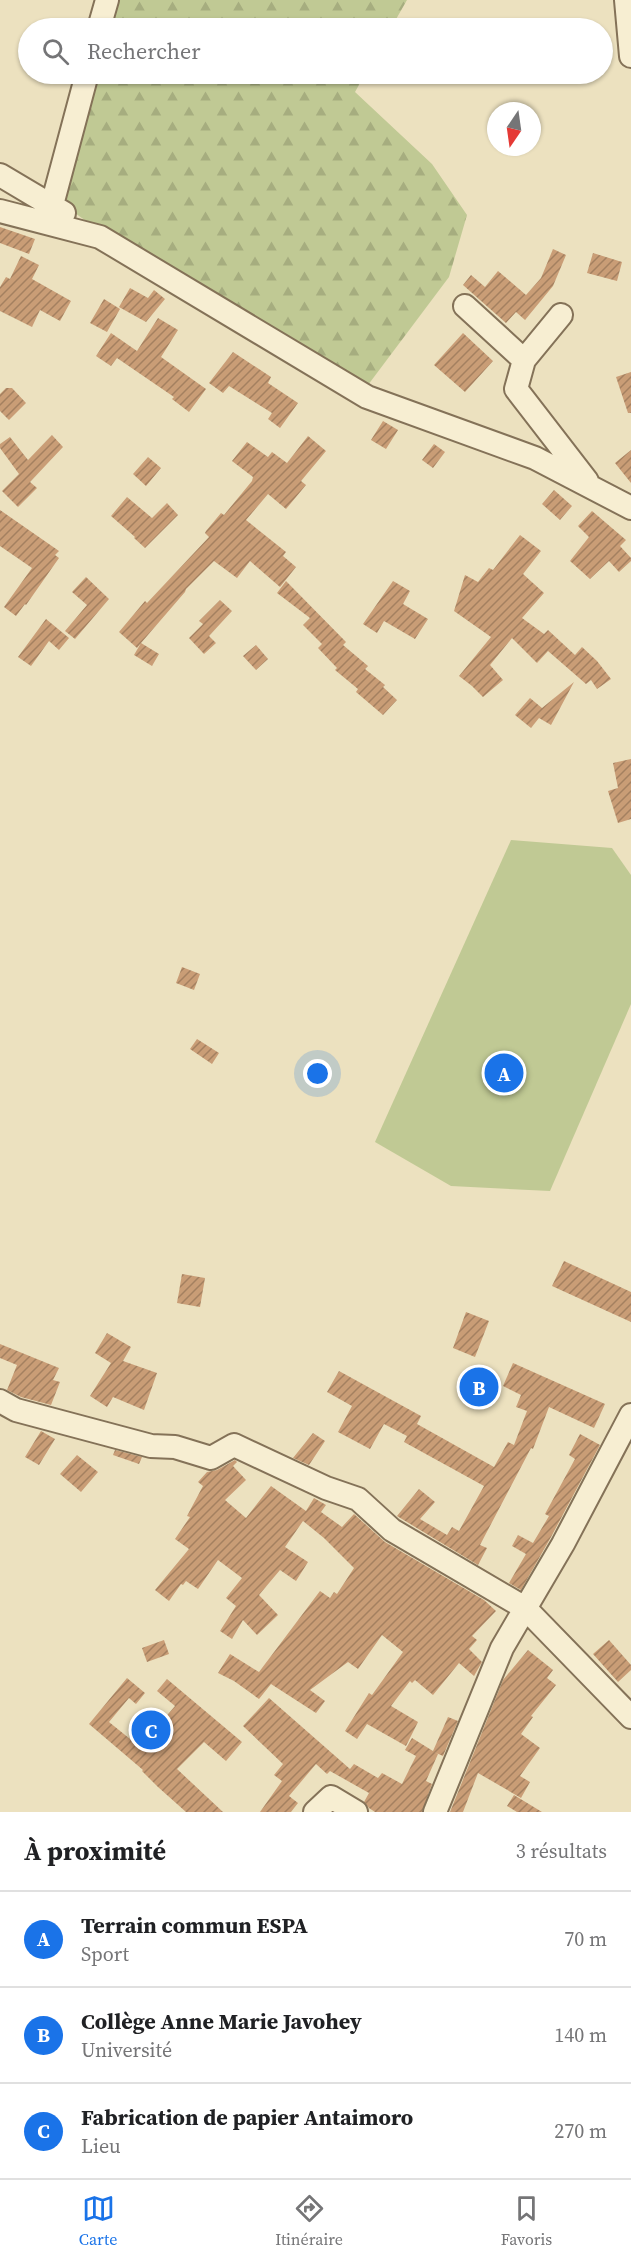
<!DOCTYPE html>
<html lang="fr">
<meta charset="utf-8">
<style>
body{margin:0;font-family:"Source Serif 4",serif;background:#f2f2f2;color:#202124}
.compass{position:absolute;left:487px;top:102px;width:54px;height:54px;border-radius:50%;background:#fff;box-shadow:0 2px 4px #0004;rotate:193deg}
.you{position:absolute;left:318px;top:1074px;width:21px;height:21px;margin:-15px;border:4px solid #fff;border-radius:50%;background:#1a73e8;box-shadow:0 0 0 9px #1a73e833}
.badge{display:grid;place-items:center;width:39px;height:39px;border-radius:50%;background:#1a73e8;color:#fff;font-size:20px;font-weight:700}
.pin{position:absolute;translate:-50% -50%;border:3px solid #fff;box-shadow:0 2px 6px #0006}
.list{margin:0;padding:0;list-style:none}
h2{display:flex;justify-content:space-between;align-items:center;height:78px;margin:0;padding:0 24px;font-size:26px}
h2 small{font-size:20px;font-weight:400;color:#757577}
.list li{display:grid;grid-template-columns:39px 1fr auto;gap:18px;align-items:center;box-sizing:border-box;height:96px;padding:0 24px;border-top:2px solid #e0e0e0}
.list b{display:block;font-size:22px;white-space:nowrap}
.list p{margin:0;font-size:20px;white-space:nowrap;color:#757577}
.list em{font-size:20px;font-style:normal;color:#757577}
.icon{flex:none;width:33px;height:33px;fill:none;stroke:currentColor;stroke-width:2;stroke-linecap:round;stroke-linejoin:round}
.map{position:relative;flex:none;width:631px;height:1812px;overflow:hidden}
.search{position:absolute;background:#fff;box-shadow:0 2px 4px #0004;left:18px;right:18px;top:18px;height:66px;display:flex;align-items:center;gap:15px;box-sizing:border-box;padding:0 21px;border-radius:33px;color:#757577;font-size:22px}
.sheet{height:366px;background:#fff}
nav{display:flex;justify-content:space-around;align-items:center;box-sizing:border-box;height:84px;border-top:2px solid #e0e0e0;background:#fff;font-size:16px;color:#757577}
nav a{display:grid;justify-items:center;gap:3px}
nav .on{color:#1a73e8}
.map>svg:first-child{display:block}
.grass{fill:#c0c994}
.forest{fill:url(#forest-firs)}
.building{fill:url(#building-hatch)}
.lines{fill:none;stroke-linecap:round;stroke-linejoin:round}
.minor-casing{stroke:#847258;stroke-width:26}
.minor{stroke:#f7eed2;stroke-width:22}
</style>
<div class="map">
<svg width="631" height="1812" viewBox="0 0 631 1812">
<defs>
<pattern id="forest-firs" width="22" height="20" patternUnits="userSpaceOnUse" patternTransform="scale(1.5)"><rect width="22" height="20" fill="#c0c994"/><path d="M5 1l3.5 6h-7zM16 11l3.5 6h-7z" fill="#a6ad7f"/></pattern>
<pattern id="building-hatch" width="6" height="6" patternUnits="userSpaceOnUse" patternTransform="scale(1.5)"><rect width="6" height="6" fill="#c99d76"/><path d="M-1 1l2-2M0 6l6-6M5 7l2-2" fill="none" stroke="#a48060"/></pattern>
</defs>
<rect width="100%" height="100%" fill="#ece1bf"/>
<path class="grass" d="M511,840L612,848L631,875V1004L550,1191L451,1186L375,1142Z"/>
<path class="forest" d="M116,0H407L391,28H108Z
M96,74H365L355,92L432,164L467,215L449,277L365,389L90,224L60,202Z"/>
<path class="building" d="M0,227L35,239L29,254L0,243Z
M553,249L566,255L553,286L525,320L516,312L506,323L463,285L471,275L485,287L498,271L526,295L541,278Z
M593,253L622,262L617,281L587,273Z
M21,256L39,265L32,279L71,301L60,321L40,310L32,327L0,311V287L6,277L10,279Z
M130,288L148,298L154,290L165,299L146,322L119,307Z
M104,299L120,309L107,332L90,323Z
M158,318L178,330L161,357L206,389L189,412L172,399L174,397L117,358L111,366L96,356L111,333L137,351Z
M463,333L493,361L465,392L434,365Z
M233,352L271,377L268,383L298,403L280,428L268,419L272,413L229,386L223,393L209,383Z
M631,372V413H628L616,377Z
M6,388H12L26,403L9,420L0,411V394Z
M383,421L398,430L386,449L371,440Z
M52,435L63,447L30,482L37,488L18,507L2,491L19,474L0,448V444L10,437L28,460Z
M308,436L326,451L301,481L306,485L286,509L268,494L246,520L286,552L283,556L296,567L280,587L250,561L237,578L214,561L186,589L185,592L141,643L159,654L152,666L134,655L141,643L137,648L119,632L145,601L147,603L209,537L205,533L206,531L221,513L224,515L252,481L253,477L232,461L247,442L268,457L272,452L287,463Z
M434,444L445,452L433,468L422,460Z
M631,450V483L615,463Z
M148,457L161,468L146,486L133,474Z
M554,490L572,506L560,520L542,504Z
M127,497L152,518L167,503L178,515L145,548L134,538L135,537L111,516Z
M0,510L59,551L55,555L59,558L26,605L25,604L16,616L4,607L32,568L0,546Z
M592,511L626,540L620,546L631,558V561L619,572L609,561L590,579L570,561L589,537L578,526Z
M520,535L541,551L523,574L544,593L522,618L544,634L548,630L575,655L582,647L597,661L611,679L597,689L591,680L586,684L548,651L537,663L512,638L490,665L503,680L483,697L472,686L459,676L491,637L454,611L465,575L478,582L489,568L493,570Z
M86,577L109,599L75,639L65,631L87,605L72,592Z
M286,581L346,642L343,645L368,666L365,669L385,685L383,687L397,700L383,715L356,692L358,689L335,670L337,668L318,648L322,644L303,625L310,618L277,593Z
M393,581L410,591L403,604L428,619L415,639L384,621L377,633L363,624Z
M220,600L232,611L209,636L216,643L204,654L189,638L203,624L199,621Z
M46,619L69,638L59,650L49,641L31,666L18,657Z
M256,645L268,659L256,670L243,656Z
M574,682L551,725L539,718L531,728L515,715L530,698L542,708Z
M631,759V819L618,823L608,791L618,788L613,763Z
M182,967L200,974L194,990L176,983Z
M197,1039L219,1053L212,1064L190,1049Z
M564,1261L631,1292V1322L552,1286Z
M182,1274L205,1278L200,1307L177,1303Z
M466,1312L489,1321L475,1357L453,1348Z
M107,1333L131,1347L123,1361L157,1373L144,1410L113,1397L107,1407L90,1396L111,1363L95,1353Z
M0,1344L59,1368L53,1380L60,1382L51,1405L21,1397L7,1390L17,1365L0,1358Z
M513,1363L605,1404L594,1428L549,1407L533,1449L531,1448L480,1545L487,1548L478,1565L397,1516L419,1489L435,1502L420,1519L447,1535L452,1527L459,1531L484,1486L404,1442L407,1436L384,1424L370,1449L338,1432L352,1406L327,1392L339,1371L421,1416L417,1424L494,1467L508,1442L514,1445L527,1411L516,1407L521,1395L503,1386Z
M41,1431L55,1439L39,1465L25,1457Z
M313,1433L325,1441L309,1465L293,1458Z
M580,1434L600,1445L551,1537L521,1590L509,1583L526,1554L512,1546L518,1535L533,1543L549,1516L545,1514L575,1459L569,1455Z
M115,1450L142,1457L139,1464L113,1455Z
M77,1455L98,1472L81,1492L60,1474Z
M235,1460L237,1462L233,1466L246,1480L225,1500L246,1518L271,1486L306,1511L314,1498L326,1505L321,1512L342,1527L354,1514L385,1542L484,1600L496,1611L472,1636L477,1640L469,1649L482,1662L474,1676L459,1663L433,1695L415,1680L412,1683L410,1681L391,1706L418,1722L406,1746L367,1724L357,1739L345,1731L369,1693L372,1695L403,1652L382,1635L358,1669L348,1662L310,1690L325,1701L316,1713L271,1684L259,1699L234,1681L218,1673L230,1654L259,1672L320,1591L330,1598L334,1592L337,1594L354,1568L324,1538L303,1521L285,1547L308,1562L296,1581L280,1570L259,1595L278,1615L257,1635L243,1620L232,1639L220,1631L236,1606L226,1598L242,1578L218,1560L198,1589L186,1581L183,1585L181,1584L169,1601L155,1590L189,1549L175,1539L190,1517L187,1516L203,1486L198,1482L207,1472L217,1470Z
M164,1640L169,1654L147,1662L142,1648Z
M609,1640L631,1665V1670L618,1682L593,1654Z
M528,1650L553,1670L547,1678L556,1685L531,1716L533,1717L521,1734L540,1748L520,1776L530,1782L521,1798L478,1773L463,1812H450L503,1680Z
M127,1678L145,1693L136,1704L129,1698L109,1722L140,1747L175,1706L157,1691L167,1679L242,1742L226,1761L204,1742L177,1769L223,1812H186L158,1787L142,1771L143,1770L89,1724Z
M269,1698L350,1769L354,1764L378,1778L382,1773L402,1784L416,1756L405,1750L412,1738L433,1751L448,1717L458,1721L443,1756L434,1752L438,1754L426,1781L432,1784L422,1812H375L369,1808L364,1802L369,1793L330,1771L327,1774L316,1764L289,1796L298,1803L291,1812H260L282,1781L274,1775L283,1764L243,1726Z
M514,1795L542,1812H517L507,1806Z"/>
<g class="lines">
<g class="minor-casing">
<path id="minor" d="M626,0L631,56
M99,28L107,0
M0,175L64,213
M52,205L87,74
M0,211L100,237L367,397L535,458L631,508
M465,306L524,360L516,389L587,481
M524,360L561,315
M0,1401L16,1410L151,1446L175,1447L211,1458L234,1445L326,1488L358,1499L392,1530L525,1608L631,1717
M315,1812L331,1797L356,1812
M435,1812L502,1648L563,1544L631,1415"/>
</g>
<use href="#minor" class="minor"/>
</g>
</svg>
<svg class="compass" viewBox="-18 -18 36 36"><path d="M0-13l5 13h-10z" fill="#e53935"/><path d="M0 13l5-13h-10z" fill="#757577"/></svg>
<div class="you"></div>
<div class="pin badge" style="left:504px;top:1073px">A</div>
<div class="pin badge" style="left:479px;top:1387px">B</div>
<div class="pin badge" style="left:151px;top:1730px">C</div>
<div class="search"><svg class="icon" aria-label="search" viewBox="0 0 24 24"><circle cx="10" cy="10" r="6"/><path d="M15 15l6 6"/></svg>Rechercher</div>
</div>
<section class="sheet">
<h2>À proximité<small>3 résultats</small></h2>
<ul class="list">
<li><span class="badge">A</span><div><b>Terrain commun ESPA</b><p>Sport</p></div><em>70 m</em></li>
<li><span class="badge">B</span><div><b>Collège Anne Marie Javohey</b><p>Université</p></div><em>140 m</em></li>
<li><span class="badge">C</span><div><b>Fabrication de papier Antaimoro</b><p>Lieu</p></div><em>270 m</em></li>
</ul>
</section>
<nav>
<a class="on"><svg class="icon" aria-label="map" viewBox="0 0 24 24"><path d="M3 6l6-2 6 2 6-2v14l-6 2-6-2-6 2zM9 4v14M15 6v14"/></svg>Carte</a>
<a><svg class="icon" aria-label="directions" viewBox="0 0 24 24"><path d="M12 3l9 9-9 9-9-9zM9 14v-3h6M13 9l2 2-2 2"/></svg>Itinéraire</a>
<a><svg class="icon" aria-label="saved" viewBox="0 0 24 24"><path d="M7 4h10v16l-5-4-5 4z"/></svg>Favoris</a>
</nav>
